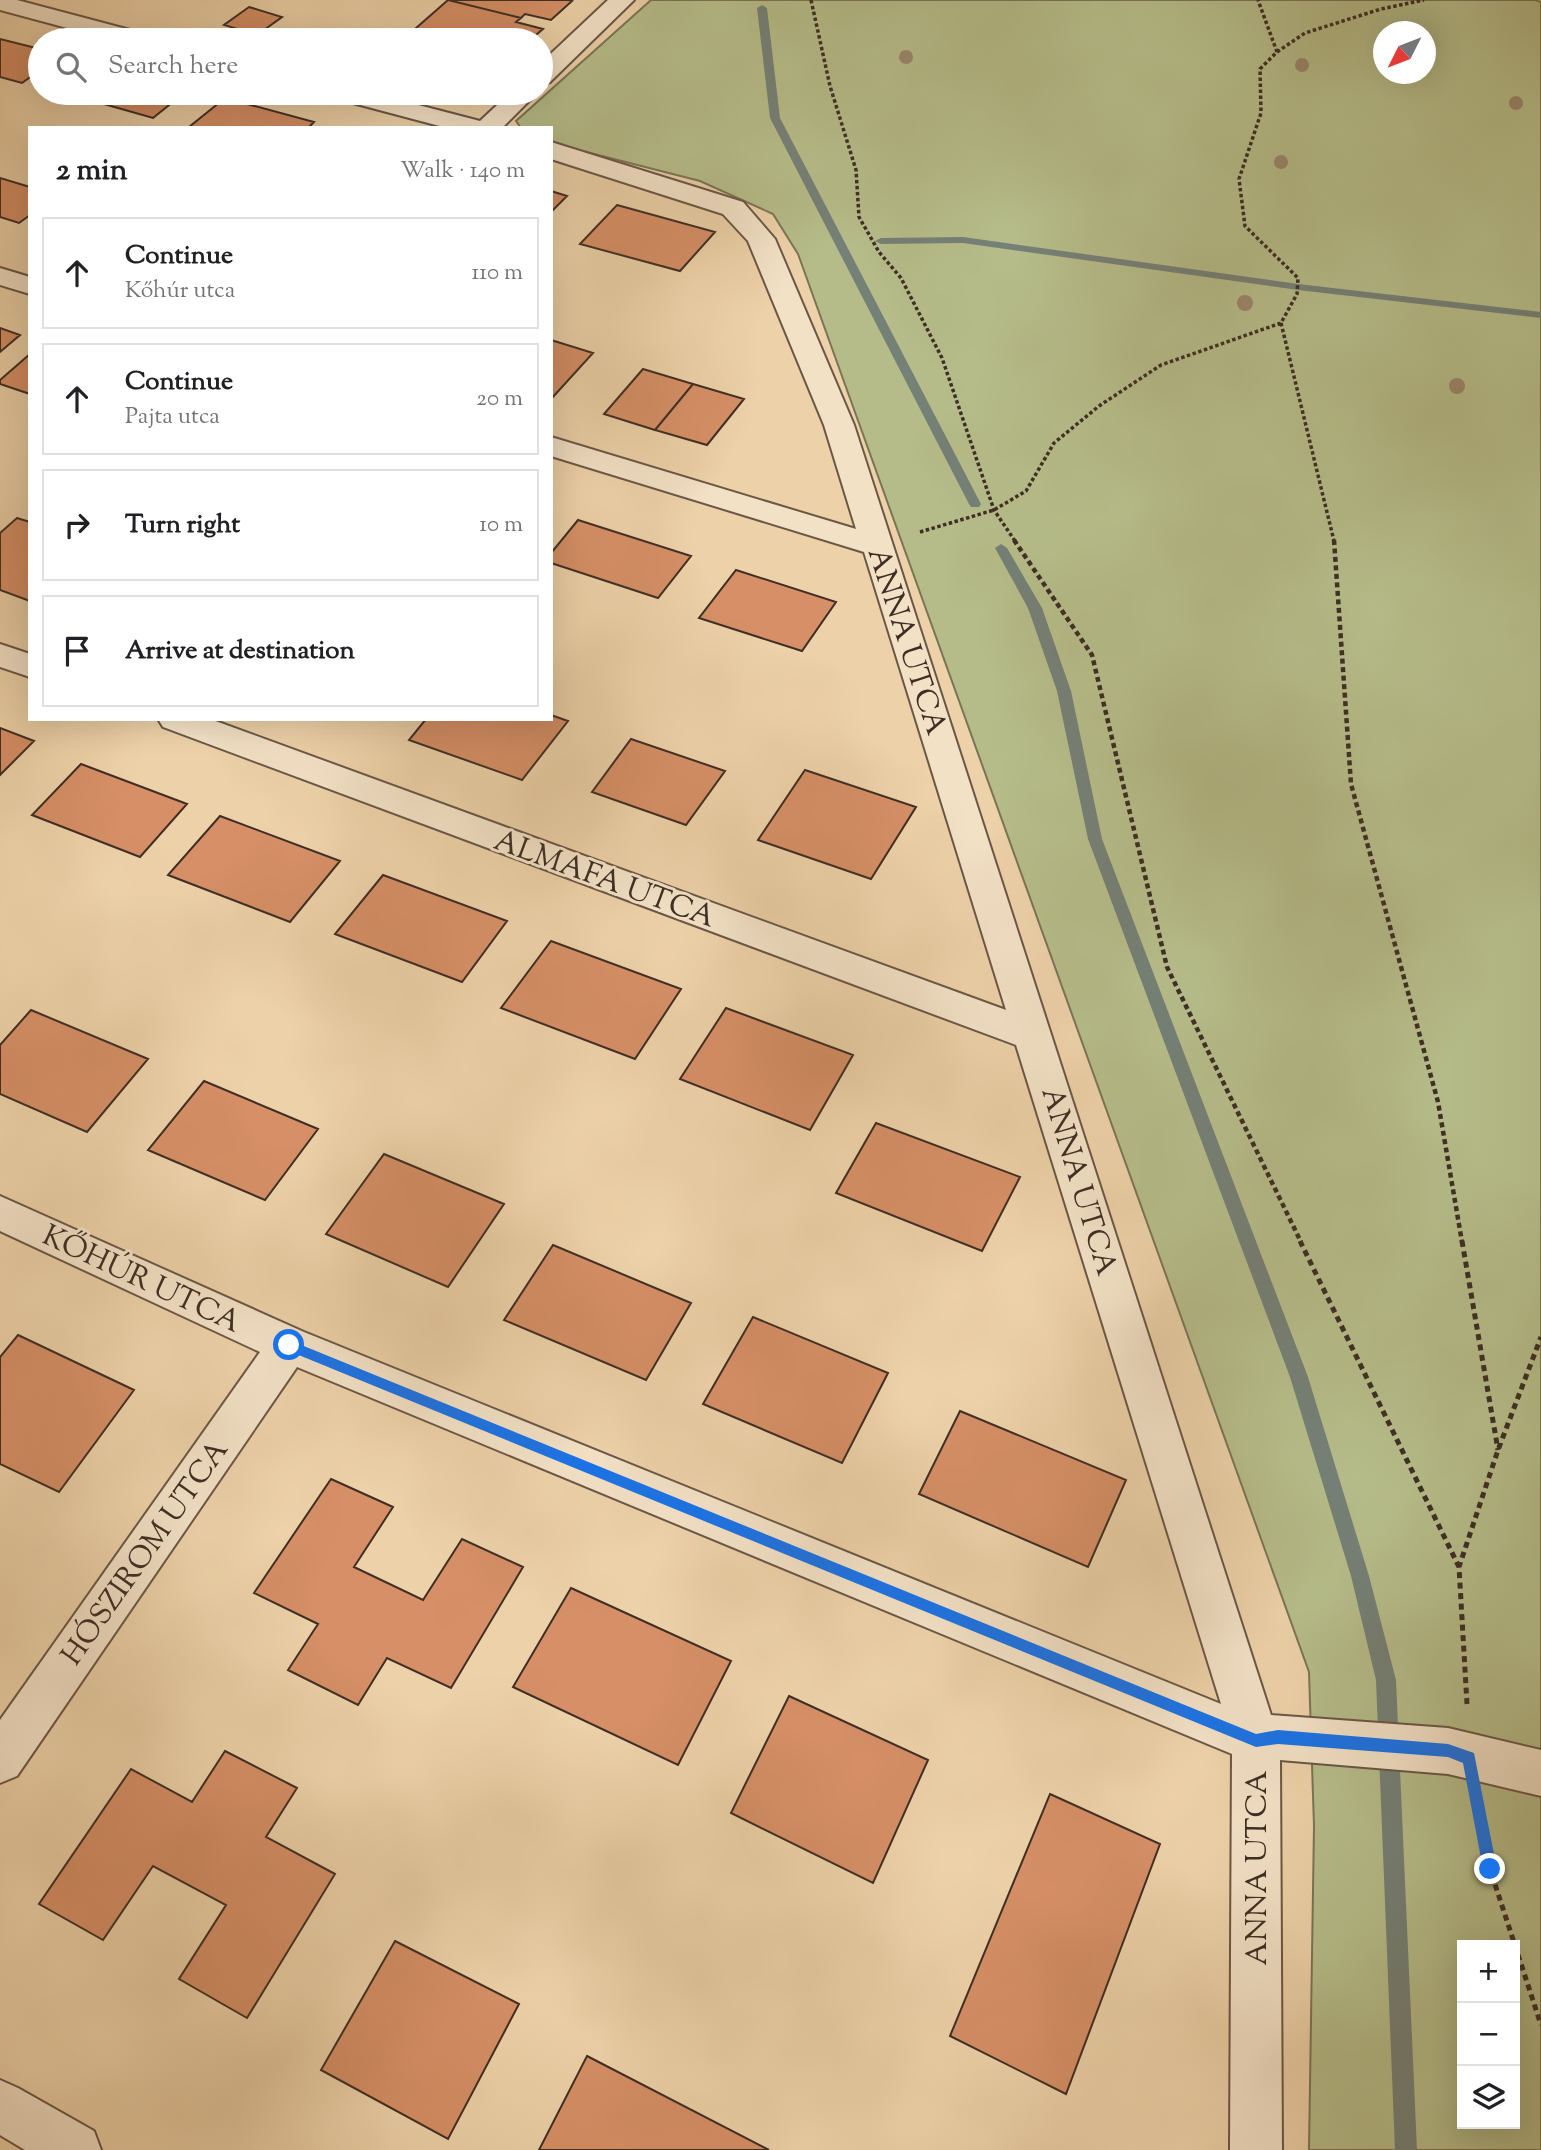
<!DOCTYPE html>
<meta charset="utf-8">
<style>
body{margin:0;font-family:"Sorts Mill Goudy",serif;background:#f2f2f2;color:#202124}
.controls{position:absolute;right:21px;bottom:21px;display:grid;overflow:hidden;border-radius:0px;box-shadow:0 7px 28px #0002}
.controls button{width:63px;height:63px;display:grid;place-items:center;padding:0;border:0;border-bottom:2px solid #e0e0e0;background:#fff;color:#202124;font:35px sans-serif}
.compass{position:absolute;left:1373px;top:21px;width:63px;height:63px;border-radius:50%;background:#fff;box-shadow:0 7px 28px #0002;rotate:228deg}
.stop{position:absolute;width:21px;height:21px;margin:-16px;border:5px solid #1a73e8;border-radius:50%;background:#fff}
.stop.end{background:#1a73e8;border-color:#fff;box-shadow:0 2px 7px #0008}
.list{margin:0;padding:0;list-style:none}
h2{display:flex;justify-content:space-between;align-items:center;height:91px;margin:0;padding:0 28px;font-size:30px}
h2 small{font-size:23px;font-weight:400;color:#757577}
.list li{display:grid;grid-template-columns:46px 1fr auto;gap:21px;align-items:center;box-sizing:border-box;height:112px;margin:0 14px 14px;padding:0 14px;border:2px solid #e0e0e0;border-radius:0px}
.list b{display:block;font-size:26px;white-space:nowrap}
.list p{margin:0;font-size:23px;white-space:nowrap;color:#757577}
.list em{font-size:23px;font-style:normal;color:#757577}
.icon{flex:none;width:38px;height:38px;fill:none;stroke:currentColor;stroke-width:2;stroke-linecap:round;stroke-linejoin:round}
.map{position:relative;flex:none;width:1541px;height:2150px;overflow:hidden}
.search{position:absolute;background:#fff;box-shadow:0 7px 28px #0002;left:28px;top:28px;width:525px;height:77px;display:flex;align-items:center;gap:18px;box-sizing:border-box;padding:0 24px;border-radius:38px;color:#757577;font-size:26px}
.panel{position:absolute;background:#fff;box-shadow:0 7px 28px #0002;left:28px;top:126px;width:525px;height:595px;border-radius:0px}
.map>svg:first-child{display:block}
.green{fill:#b5bc89;stroke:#7a7557;stroke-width:2;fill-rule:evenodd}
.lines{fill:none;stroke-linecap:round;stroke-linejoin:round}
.stream{fill:#758076;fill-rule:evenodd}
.building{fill:#d68f66;stroke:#3e2e25;stroke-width:2}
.minor-casing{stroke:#6a5746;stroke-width:4}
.path-far2{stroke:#3e2e25;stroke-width:3.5;stroke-dasharray:3.5 2.5;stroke-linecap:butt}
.path-far1{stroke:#3e2e25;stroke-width:4.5;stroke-dasharray:5 3.5;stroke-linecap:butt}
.path{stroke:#3e2e25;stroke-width:5;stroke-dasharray:6 4.5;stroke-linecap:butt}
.minor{fill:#f3e1c6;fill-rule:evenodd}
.tree{fill:#9a876b}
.route{fill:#1a73e8}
.labels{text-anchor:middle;stroke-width:6;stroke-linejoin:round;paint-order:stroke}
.street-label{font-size:30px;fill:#3e2e25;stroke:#f3e1c6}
</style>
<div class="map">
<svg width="1541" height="2150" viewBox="0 0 1541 2150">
<rect width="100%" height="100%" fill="#edd1a8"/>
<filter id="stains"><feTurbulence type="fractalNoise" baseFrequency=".00286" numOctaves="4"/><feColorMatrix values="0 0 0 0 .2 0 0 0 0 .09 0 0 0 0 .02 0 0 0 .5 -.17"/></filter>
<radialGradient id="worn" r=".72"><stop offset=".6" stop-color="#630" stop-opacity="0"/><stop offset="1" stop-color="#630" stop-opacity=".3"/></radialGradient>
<path class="green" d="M651,0H1535L1541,2V2150H1309L1314,1826L1309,1672L798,254L773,214L700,181L551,143V128H521L516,121ZM1384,32H1426V74H1384ZM1462,1945H1515V2124H1462Z"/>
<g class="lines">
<path class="stream" d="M762,5L767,8L780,118L981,504L979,507H971L969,504L770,118L757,8Z
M963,237L1298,284L1541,312V318L1298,290L963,243L881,244L875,241L881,238Z
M1001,544L1007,548L1042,608L1071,691L1102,839L1308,1377L1369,1576L1396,1680L1417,2150H1395L1376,1680L1351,1576L1290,1377L1088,839L1057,691L1028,608L995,548Z"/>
</g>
<path class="building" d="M448,0L521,18L516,22L543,29L530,40H460L415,29Z
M448,0H568L572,1L551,20L525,14L521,18Z
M249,7L282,17L257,35L224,25Z
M415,29L460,40H402Z
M0,39L40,49V70L22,83L0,77Z
M65,93H184L153,118Z
M225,98L314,122L308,128L189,127Z
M0,178L30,187V215L19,223L0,217Z
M551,191L567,196L551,212Z
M617,205L715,232L680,271L580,244Z
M0,328L20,335L0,352Z
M551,340L593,353L552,398L551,397Z
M30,354V394L0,384V380Z
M643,369L693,384L655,430L604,414Z
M693,384L744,399L707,445L655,430Z
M17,518L30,522V601L0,590V533Z
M578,520L691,556L658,598L551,563V553Z
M736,570L836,602L802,651L699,618Z
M551,715L568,721L522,780L409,740L426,719H551Z
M0,728L34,741L0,775Z
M631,739L725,771L686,825L592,792Z
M81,764L187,804L140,857L32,815Z
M805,770L916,807L871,879L758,840Z
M220,816L340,861L290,922L168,875Z
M383,875L507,921L462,982L335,934Z
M551,941L681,989L635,1059L501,1008Z
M726,1008L853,1055L810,1130L680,1079Z
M31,1010L148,1059L87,1132L0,1094V1045Z
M204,1081L318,1129L265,1200L148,1150Z
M876,1123L1020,1177L982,1251L836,1193Z
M384,1154L504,1204L448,1287L326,1234Z
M553,1245L691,1303L646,1380L504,1320Z
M753,1317L888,1373L842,1463L703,1404Z
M18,1335L134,1390L59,1492L0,1464V1357Z
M960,1411L1126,1480L1088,1567L919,1494Z
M331,1479L393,1507L354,1567L423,1600L462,1539L523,1567L451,1688L387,1658L358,1705L288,1670L318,1624L254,1593Z
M571,1588L731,1661L678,1765L513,1687Z
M789,1696L928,1760L873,1883L731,1813Z
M225,1751L297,1788L266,1837L335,1874L247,2018L179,1979L226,1905L153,1866L103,1940L39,1904L131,1769L192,1802Z
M1050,1794L1160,1844L1066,2094L950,2036Z
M395,1941L519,2004L448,2139L321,2070Z
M587,2056L769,2150H539Z"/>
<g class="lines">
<g class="minor-casing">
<path id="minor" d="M0,0H17L149,35L152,40H112L0,10Z
M608,0H634L550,82L541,85V63Z
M330,93H372L480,121L510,93H537L502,128H447L334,98Z
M551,142L743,202L775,239L854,425L1271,1715L1448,1728L1541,1750V1796L1448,1774L1280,1760L1282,2150H1230L1232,1754L297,1367L17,1776L0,1783V1720L260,1352L0,1231V1196L304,1332L1221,1704L1016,1045L163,727L158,719H210L1006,1010L864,552L551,456V437L856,529L824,425L748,241L723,214L551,159Z
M0,268L30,277V294L0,285Z
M0,644L30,654V677L0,667Z
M0,2080L18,2088L94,2131L101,2150H25L0,2135Z"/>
</g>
<path class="path-far2" d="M811,0L830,86L856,170L859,217L879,252L901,278L942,358L994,510L1015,541
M1277,52L1305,33L1381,9L1424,0
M1281,323L1334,541
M920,532L994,510L1026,491L1054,443L1099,406L1161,365L1281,323L1297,294L1298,278L1245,226L1239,179L1261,113L1260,69L1277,52L1258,0"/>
<path class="path-far1" d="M1014,540L1092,655L1167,967L1301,1242
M1334,540L1351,784L1438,1102L1462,1242"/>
<path class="path" d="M1300,1241L1459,1567
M1462,1241L1498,1450
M1467,1704L1459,1567L1498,1450L1541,1337
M1480,1813L1490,1869L1541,2025"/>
<use href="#minor" class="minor"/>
</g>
<g class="tree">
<circle cx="906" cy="57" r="7"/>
<circle cx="1302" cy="65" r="7"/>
<circle cx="1516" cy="103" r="7"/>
<circle cx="1281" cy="162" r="7"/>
<circle cx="1245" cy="303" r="8"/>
<circle cx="1457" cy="386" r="8"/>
</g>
<path class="route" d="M289,1340L1256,1734L1278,1730L1448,1744L1474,1753L1497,1869L1495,1874L1490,1876L1485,1874L1483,1869L1463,1763L1448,1757L1278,1744L1256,1747L284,1349V1341Z"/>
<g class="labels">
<g class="street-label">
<text transform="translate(908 641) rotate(72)" y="10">ANNA UTCA</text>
<text transform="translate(605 878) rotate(20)" y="10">ALMAFA UTCA</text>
<text transform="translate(1080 1181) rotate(73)" y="10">ANNA UTCA</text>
<text transform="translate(142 1278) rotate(25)" y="10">KŐHÚR UTCA</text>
<text transform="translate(144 1552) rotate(-55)" y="10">HÓSZIROM UTCA</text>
<text transform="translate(1256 1868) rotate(-90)" y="10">ANNA UTCA</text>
</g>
</g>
<rect width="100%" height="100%" filter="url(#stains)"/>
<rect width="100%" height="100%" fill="url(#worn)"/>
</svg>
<div class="controls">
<button>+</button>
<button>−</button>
<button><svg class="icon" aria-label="layers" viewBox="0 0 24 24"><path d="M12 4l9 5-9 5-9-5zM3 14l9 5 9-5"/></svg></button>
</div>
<svg class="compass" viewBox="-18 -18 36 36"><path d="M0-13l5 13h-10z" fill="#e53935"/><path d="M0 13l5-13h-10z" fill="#757577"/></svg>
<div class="stop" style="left:289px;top:1345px"></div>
<div class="stop end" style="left:1490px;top:1869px"></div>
<div class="search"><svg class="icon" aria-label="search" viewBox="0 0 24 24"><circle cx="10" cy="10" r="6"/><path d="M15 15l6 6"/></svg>Search here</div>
<section class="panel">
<h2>2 min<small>Walk · 140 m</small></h2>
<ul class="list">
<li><svg class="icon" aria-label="ahead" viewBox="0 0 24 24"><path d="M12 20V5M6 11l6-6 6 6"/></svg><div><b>Continue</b><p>Kőhúr utca</p></div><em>110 m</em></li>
<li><svg class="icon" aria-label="ahead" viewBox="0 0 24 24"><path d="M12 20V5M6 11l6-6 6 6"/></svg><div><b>Continue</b><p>Pajta utca</p></div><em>20 m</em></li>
<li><svg class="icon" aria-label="right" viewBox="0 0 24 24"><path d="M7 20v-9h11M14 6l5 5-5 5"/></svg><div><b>Turn right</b></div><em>10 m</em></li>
<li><svg class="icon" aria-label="arrive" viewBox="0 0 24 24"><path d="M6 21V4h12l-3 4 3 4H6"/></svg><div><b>Arrive at destination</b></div></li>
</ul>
</section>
</div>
